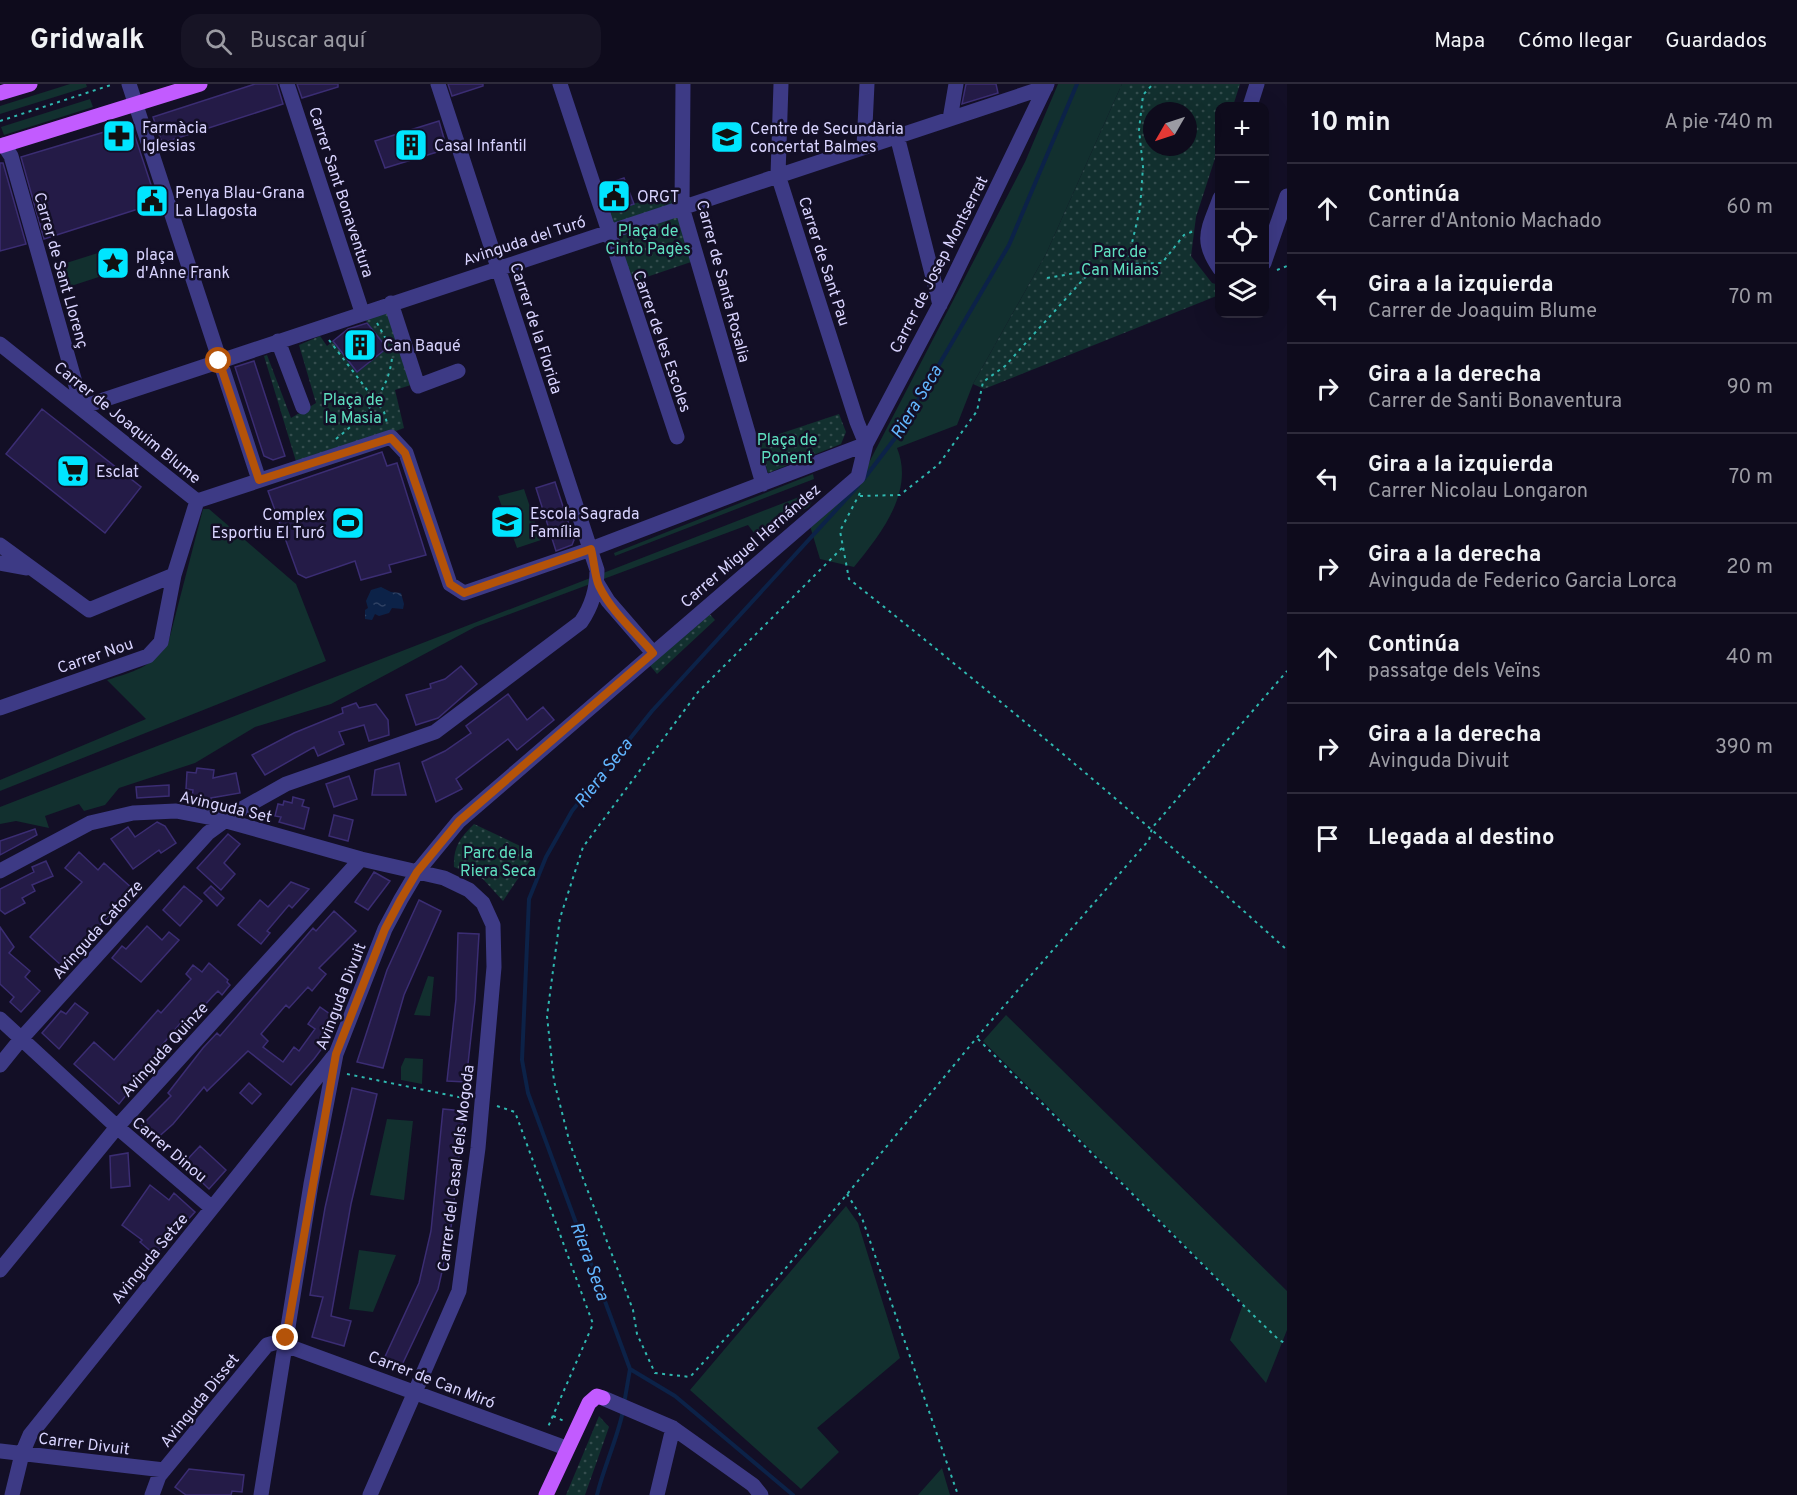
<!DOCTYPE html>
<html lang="es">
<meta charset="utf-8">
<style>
body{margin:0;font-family:Overpass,sans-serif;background:#171425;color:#f1f3f6}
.controls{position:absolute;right:18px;top:18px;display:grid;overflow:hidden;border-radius:12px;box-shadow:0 6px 24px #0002}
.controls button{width:54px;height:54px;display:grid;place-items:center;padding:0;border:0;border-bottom:2px solid #2e2b3b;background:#0e0b1c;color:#f1f3f6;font:30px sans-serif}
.compass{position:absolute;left:1143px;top:18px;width:54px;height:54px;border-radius:50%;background:#0e0b1c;box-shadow:0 6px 24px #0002;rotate:231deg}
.stop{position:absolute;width:18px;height:18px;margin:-14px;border:4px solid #b45309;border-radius:50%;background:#fff}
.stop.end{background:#b45309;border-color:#fff;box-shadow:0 2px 6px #0008}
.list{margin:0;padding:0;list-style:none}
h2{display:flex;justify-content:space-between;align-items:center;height:78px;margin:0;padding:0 24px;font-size:26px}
h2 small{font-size:20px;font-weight:400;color:#9b9ba3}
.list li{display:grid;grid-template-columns:39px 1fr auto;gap:18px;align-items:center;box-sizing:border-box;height:90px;padding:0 24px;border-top:2px solid #2e2b3b}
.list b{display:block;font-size:22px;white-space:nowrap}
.list p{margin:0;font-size:20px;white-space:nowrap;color:#9b9ba3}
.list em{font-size:20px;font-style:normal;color:#9b9ba3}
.icon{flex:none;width:33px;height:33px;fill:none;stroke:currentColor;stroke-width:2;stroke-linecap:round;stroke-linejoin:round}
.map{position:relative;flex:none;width:1287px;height:1411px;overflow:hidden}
header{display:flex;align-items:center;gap:36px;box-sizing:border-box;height:84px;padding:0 30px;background:#0e0b1c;border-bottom:2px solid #2e2b3b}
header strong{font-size:28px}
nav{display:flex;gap:33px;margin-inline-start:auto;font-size:21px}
.search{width:420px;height:54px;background:#171425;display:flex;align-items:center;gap:15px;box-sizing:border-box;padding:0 21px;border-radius:18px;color:#9b9ba3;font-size:22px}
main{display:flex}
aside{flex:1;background:#0e0b1c}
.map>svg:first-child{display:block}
.green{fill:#12302f}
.park{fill:url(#park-dots);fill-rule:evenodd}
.water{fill:url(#water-ripples)}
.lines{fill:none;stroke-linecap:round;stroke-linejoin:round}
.stream{stroke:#0c2248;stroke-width:4}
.building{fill:#241b47;stroke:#3b2d73;stroke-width:1.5}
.path{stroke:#2fb8b0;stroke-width:2;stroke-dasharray:3 4.5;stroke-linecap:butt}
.minor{stroke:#3d3a85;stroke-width:15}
.major{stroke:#c25bff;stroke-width:15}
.route{stroke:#b45309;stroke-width:8}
.labels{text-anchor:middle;stroke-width:5;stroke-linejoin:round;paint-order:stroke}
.poi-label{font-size:16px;fill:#d9d4ff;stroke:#130f26;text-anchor:start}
.street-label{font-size:16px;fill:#d9d4ff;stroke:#130f26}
.park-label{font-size:16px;fill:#5fe0c0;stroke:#130f26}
.water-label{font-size:18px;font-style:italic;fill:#62b6ff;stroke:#130f26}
</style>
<header>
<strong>Gridwalk</strong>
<div class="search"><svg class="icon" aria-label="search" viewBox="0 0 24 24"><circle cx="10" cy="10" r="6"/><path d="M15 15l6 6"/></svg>Buscar aquí</div>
<nav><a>Mapa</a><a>Cómo llegar</a><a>Guardados</a></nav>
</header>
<main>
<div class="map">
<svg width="1287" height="1411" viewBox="0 0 1287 1411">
<defs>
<pattern id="park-dots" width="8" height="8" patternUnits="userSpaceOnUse" patternTransform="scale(1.5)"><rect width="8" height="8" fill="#12302f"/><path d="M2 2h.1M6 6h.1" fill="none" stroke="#344d4e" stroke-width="1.8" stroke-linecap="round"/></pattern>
<pattern id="water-ripples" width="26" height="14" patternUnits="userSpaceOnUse" patternTransform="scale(1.5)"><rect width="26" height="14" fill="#0c2248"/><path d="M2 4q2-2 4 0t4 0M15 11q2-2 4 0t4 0" fill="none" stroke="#2f4163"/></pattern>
</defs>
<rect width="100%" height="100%" fill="#130f26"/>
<path class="green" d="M70,0H86L87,3L0,30V22Z
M1058,0H1122L1046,170L973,300L957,341L897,364C915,408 880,451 854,483L820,475L810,442L862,392L1025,78Z
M90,15L93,23L4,51L1,43Z
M101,168L108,190L68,203L60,181Z
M813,390L814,395L615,472L614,469Z
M524,405L541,456L517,464L498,412Z
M817,406L809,423L754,449L748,441L475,543L331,620L255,643L195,679L119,704L105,721L84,727L79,720L45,732L49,744L16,737L0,740V723Z
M203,425H209L296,500L326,577L0,707V696L146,635L107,596C135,587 150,584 168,560Z
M428,892L434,893L430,932L414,931Z
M1006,931L1287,1207V1246L1266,1299L1230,1256L1243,1220L983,957Z
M405,974L423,975L422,1000L401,996V983Z
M387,1035L413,1037L404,1116L370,1111Z
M846,1122L858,1139L900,1274L817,1344L839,1368L801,1405L690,1306Z
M359,1166L396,1171L373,1228L349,1225Z
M942,1384L950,1411H918Z"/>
<path class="park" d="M1122,0H1240L1233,22H1220L1219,62L1196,133L1191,172L1212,199L1219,201V211L984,305L973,300L1046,170ZM1152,27H1188V63H1152Z
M672,107L691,178L626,200L603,130Z
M388,226L411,301L395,306L404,344L298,384L264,272L267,271L291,334L316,319L299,261L320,252L327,262L333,257L358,288L387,264L363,233Z
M839,330L846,348L841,360L768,389L758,357Z
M707,527L715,536L657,590L648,579Z
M474,740L535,769L503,817L483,795L454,783C453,763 460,754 474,740Z
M599,1332L609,1343L585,1411H566Z"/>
<path class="water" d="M381,503L391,508L401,509L404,520L403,525L392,524L389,529L379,532L375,530L372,536L365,535V526L368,524L366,517L371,506Z"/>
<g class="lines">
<path class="stream" d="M863,396L899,349L1009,161L1077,0
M624,1320L630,1285
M597,1411C604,1382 617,1356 623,1327
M793,1411L675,1312L630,1285L528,1009L522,976L529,815L546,773L572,727L652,627L858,402"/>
</g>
<path class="building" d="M255,0H277L283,20L162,59L153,33Z
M297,0H338V3L302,14Z
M448,0H483V2L452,12Z
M966,0H996L998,9L962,20Z
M439,37L447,65L385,84L375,57Z
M131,40L157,119L44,155L21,73Z
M0,79H3L26,160L0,167Z
M624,94L634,120L612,127L604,101Z
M367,239L387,264L357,288L333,257L348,245Z
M254,277L285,372L273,376L264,372L235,283Z
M42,325L141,403L105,449L6,370Z
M382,368L387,382L397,379L426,471L389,481L391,488L361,496L355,477L306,494L298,490L268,407Z
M555,398L574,456L572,461L556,467L536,404Z
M461,582L477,600L438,634L416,641L406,611L431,604L430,600L445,595Z
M508,610L527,636L543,623L554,636L517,666L508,655L456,695L462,705L436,718L422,678L445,667L471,649L466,642Z
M356,619L359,624L376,620L388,636L389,651L369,657L364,641L339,648L344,660L318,672L314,663L265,691L252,671L294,649L343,629L342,624Z
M399,679L406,711H372L375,686Z
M197,684L214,686L213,694L236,689L240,709L211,714V716L192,715L193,706L186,705L187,688L196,689Z
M349,692L357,715L334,723L326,700Z
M169,701V712L137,714L136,703Z
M293,713L304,716L302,722L309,724L304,745L279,738L281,733L275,732L278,720L283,721L284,717L292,719Z
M334,731L353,736L348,757L329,752Z
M157,738L165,742L176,759L161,769L159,766L133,785L111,755L128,743L135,753Z
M35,745L37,751L0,771V757Z
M228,750L240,760L224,779L235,790L221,806L197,784Z
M79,768L98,786L104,779L134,806L61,881L30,853L82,798L65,784Z
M46,777L53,792L32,801L35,807L22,814L25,819L5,830L0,826V805L34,788L32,783Z
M374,788L390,797L368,826L355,818Z
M291,798L309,805L292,824L289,821L267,847L270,849L261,860L238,841L260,816L268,823Z
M184,802L202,817L180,842L163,826Z
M211,802L224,814L217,822L204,809Z
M419,816L441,827L404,911L383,984L357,978L387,886Z
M334,827L356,847L319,884L326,890L312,907L308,903L289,924L286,921L261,950L268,957L263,963L283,978L294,963L299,967L315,945L308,940L320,923L337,935L319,960L323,963L314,975L291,1001L248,967L207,1007L204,1003L173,1040L155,1056L141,1042L171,1012L168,1009L203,964L217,949L220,952L313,844L316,847Z
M147,842L162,856L169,848L179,856L141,898L112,874L122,862L126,865Z
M0,843L14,863L9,869L30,887L25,893L40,907L21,928L10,918L14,913L0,900Z
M458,849L479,850L475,916L466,998L447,997L456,915Z
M209,879L228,896L227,898L230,901L222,911L218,907L212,913L189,939L184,935L146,980L149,983L119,1020L74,980L94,958L114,976L158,926L161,929L191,895L186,890L193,881L202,888Z
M75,919L88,929L59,965L42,949L61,927L66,930Z
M249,999L261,1010L252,1020L240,1009Z
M352,1004L377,1010L351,1120L331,1232L351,1237L344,1262L312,1253L323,1213L310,1211L325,1124Z
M443,1025L464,1027L450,1153L438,1205L401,1283L384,1275L419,1199L431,1147Z
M200,1062L226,1086L209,1105L183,1080Z
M128,1069L130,1102L111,1104L110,1072Z
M150,1101L169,1116L174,1109L195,1128L155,1171L140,1158L142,1156L122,1141Z
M189,1385L244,1391L242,1408L232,1407L231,1411H186L175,1403Z"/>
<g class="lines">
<path class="path" d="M0,37L114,0
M1127,180L1140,125L1143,83L1139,46L1143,11L1153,0
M1277,186L1287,182
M1047,194L1127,180L1162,179L1184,151L1194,147
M377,239L387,257
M329,256L384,328L387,339
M336,355C363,333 388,310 392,274
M860,409L840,447L849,495C999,614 1145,737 1287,866
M860,412L900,411L939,380L977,327L983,298L1005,282L1090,188
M842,464L698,608L583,763L560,834L547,932L554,997L570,1060L633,1226L637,1250L655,1289L690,1293L746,1232L984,945L1149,756L1152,744L1287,587
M978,955L1248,1226L1279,1256L1285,1259
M347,990L468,1015
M497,1022L515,1028L593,1240L548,1343
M847,1110L862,1134L958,1411
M553,1332L564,1337"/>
<path class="minor" d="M129,0L259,396
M287,0L362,228
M560,0L677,353
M683,0L682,123L763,400
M1250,22L1257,0
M950,35L956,0
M897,52L940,221
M4,61L11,72L82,323L1046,3
M864,63L867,0
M1220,114C1209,145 1199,155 1220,185
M1264,179L1287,112
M391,219L418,302L458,287
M278,257L303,323
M0,260L197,417
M197,417L391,353L406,369L450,500L464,509L591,465L866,360L857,338L778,91L781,0
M0,461L89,526L174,491
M0,479L26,484
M597,499L608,517L653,569
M0,624L148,572L161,558L174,491L197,417
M0,787L90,739L133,729L176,727L223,736L361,775L444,794L469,806L483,819L493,841L494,883L478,1064L459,1207L370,1411
M0,935L117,1043L212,1124
M0,981L21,955L208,749L238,727L286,700L435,648L581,538C592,522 597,505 597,486L438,0
M0,1186L117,1043L361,775
M603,1314L673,1344L753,1401L761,1411
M0,1367L164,1386
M12,1411L22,1370L30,1351L334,972
M152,1411L159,1392L267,1261L277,1258L566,1364
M261,1411L311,1100L336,970L385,845L401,815L417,788L459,737L858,393L866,360L946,209L1047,0
M657,1411L673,1344"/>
<path class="major" d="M0,9L30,0
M0,62L200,0
M546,1411L589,1319L597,1312L603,1314"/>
</g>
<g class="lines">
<path class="route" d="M219,277L259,396L391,354L405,369L450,500L464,509L591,465C594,476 595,494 599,502C611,527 635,548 653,569L459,737L417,788L401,815L385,845L336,970L286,1254"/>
</g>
<defs>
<g id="pharmacy-square" transform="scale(1.725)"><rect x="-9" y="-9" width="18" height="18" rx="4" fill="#00e5ff" stroke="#130f26"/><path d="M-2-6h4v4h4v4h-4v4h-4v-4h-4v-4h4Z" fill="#111"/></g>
<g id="school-square" transform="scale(1.725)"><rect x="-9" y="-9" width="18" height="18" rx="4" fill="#00e5ff" stroke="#130f26"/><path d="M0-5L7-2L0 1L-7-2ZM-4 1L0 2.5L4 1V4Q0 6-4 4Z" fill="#111"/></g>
<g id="building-square" transform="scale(1.725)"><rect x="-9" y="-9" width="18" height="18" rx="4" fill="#00e5ff" stroke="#130f26"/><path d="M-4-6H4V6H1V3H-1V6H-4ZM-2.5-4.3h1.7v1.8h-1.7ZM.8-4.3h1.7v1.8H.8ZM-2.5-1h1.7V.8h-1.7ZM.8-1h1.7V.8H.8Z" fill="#111"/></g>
<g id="civic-square" transform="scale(1.725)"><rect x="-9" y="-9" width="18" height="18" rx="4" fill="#00e5ff" stroke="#130f26"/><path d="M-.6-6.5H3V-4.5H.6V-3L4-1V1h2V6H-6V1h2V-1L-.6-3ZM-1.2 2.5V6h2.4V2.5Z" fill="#111"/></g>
<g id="sight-square" transform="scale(1.725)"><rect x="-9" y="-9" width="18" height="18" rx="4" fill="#00e5ff" stroke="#130f26"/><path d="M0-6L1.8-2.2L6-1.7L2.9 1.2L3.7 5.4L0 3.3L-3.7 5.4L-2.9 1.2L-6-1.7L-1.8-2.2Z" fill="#111"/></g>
<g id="supermarket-square" transform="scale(1.725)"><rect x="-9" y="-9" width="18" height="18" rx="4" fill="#00e5ff" stroke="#130f26"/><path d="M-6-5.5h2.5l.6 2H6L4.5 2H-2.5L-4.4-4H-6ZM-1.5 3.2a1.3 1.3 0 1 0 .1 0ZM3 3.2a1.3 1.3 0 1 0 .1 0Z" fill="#111"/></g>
<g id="stadium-square" transform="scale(1.725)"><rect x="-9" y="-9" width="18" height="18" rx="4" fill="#00e5ff" stroke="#130f26"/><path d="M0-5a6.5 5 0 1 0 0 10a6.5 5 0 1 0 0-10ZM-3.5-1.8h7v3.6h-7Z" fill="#111"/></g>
</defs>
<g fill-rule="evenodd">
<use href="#pharmacy-square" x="119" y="52"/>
<use href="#school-square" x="727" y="53"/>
<use href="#building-square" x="411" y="61"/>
<use href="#civic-square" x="614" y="112"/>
<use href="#civic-square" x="152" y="117"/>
<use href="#sight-square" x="113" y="179"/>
<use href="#building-square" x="360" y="261"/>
<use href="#supermarket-square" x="73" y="387"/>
<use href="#school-square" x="507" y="438"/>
<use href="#stadium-square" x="348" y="439"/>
</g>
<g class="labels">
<g class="poi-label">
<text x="142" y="49">Farmàcia<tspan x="142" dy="18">Iglesias</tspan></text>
<text x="750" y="50">Centre de Secundària<tspan x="750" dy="18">concertat Balmes</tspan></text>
<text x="434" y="67">Casal Infantil</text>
<text x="175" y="114">Penya Blau-Grana<tspan x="175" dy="18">La Llagosta</tspan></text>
<text x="637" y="118">ORGT</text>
<text x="136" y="176">plaça<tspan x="136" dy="18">d'Anne Frank</tspan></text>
<text x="383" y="267">Can Baqué</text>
<text x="96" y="393">Esclat</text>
<text x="530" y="435">Escola Sagrada<tspan x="530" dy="18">Família</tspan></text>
<text x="325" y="436" text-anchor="end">Complex<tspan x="325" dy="18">Esportiu El Turó</tspan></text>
</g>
<g class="street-label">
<text transform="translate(342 108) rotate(72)" y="6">Carrer Sant Bonaventura</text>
<text transform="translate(524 156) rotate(-18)" y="6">Avinguda del Turó</text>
<text transform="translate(825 177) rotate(72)" y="6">Carrer de Sant Pau</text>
<text transform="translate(938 180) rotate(-63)" y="6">Carrer de Josep Montserrat</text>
<text transform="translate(62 186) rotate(74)" y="6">Carrer de Sant Llorenç</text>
<text transform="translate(724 197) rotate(75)" y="6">Carrer de Santa Rosalia</text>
<text transform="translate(537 244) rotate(72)" y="6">Carrer de la Florida</text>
<text transform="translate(663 257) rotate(71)" y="6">Carrer de les Escoles</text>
<text transform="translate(128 338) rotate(39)" y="6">Carrer de Joaquim Blume</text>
<text transform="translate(750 461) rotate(-41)" y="6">Carrer Miguel Hernández</text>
<text transform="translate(95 571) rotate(-19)" y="6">Carrer Nou</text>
<text transform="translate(226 722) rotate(13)" y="6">Avinguda Set</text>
<text transform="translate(97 845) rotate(-48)" y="6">Avinguda Catorze</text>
<text transform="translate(340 912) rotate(-69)" y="6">Avinguda Divuit</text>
<text transform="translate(164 965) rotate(-48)" y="6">Avinguda Quinze</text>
<text transform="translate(170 1065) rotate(40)" y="6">Carrer Dinou</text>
<text transform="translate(455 1084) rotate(-83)" y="6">Carrer del Casal dels Mogoda</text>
<text transform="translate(149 1174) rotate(-51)" y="6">Avinguda Setze</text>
<text transform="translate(432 1295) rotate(21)" y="6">Carrer de Can Miró</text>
<text transform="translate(199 1316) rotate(-51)" y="6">Avinguda Disset</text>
<text transform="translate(84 1359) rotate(7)" y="6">Carrer Divuit</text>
</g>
<g class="park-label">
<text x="648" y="152">Plaça de<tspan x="648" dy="18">Cinto Pagès</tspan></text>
<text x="1120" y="173">Parc de<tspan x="1120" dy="18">Can Milans</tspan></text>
<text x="353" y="321">Plaça de<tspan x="353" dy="18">la Masia</tspan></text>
<text x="787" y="361">Plaça de<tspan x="787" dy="18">Ponent</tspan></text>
<text x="498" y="774">Parc de la<tspan x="498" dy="18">Riera Seca</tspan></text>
</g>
<g class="water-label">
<text transform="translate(916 318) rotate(-59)" y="6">Riera Seca</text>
<text transform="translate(603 689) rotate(-52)" y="6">Riera Seca</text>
<text transform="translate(590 1177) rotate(70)" y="6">Riera Seca</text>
</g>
</g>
</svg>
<div class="controls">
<button>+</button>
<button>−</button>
<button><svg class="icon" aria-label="locate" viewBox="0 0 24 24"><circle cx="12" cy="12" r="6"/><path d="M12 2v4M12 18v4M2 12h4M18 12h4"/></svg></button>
<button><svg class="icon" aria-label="layers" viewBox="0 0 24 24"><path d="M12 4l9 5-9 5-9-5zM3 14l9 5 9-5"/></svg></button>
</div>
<svg class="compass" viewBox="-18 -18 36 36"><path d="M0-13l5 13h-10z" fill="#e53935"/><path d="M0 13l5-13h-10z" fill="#9b9ba3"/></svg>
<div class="stop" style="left:219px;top:277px"></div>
<div class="stop end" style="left:286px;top:1254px"></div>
</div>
<aside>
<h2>10 min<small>A pie · 740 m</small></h2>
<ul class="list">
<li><svg class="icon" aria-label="ahead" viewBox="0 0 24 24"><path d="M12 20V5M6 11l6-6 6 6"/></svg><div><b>Continúa</b><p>Carrer d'Antonio Machado</p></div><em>60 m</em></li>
<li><svg class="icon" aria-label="left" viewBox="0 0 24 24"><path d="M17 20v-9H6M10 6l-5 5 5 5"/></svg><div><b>Gira a la izquierda</b><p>Carrer de Joaquim Blume</p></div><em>70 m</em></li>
<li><svg class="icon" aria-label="right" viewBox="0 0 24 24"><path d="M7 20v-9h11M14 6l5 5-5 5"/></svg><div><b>Gira a la derecha</b><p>Carrer de Santi Bonaventura</p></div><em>90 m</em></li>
<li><svg class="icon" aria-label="left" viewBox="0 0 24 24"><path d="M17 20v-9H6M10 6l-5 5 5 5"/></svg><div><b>Gira a la izquierda</b><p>Carrer Nicolau Longaron</p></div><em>70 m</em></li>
<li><svg class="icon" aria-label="right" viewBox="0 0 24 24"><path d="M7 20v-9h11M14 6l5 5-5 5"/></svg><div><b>Gira a la derecha</b><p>Avinguda de Federico Garcia Lorca</p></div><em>20 m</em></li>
<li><svg class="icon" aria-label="ahead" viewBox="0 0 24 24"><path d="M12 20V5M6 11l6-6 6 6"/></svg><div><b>Continúa</b><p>passatge dels Veïns</p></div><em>40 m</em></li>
<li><svg class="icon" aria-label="right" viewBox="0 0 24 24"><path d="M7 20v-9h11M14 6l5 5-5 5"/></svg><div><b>Gira a la derecha</b><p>Avinguda Divuit</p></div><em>390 m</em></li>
<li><svg class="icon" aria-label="arrive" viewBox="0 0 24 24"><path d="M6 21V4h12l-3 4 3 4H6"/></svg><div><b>Llegada al destino</b></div></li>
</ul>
</aside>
</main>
